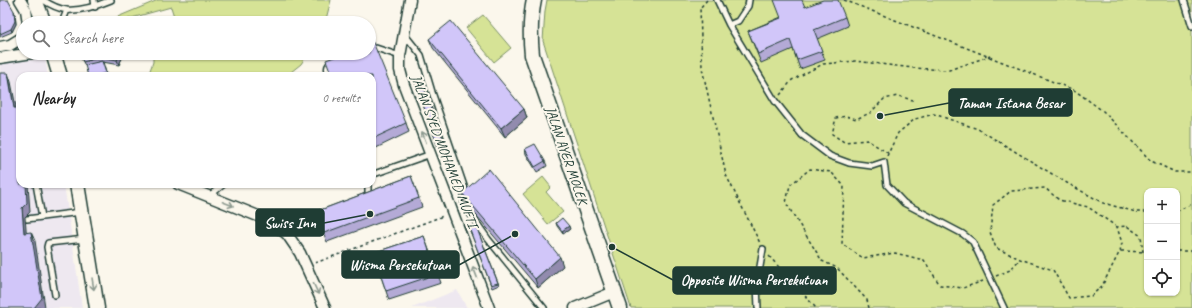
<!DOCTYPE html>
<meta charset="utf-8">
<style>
body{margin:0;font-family:Caveat,sans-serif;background:#f2f2f2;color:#222}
.controls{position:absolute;right:12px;bottom:12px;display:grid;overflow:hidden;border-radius:8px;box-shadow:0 1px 3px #0004}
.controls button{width:36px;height:36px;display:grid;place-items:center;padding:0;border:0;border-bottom:1px solid #e0e0e0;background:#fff;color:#222;font:20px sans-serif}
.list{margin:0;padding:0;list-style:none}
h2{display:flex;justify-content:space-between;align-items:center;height:52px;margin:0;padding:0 16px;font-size:17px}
h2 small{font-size:13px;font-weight:400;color:#767676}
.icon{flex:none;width:22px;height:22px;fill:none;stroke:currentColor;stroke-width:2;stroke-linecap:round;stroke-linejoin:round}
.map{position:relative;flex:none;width:1192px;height:308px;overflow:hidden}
.search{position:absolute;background:#fff;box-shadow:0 1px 3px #0004;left:16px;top:16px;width:360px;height:44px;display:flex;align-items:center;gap:10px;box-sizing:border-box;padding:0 14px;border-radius:22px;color:#767676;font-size:15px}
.panel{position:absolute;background:#fff;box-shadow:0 1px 3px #0004;left:16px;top:72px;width:360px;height:116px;border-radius:12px}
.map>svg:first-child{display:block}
.built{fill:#eee8f0}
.green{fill:#d6e396;stroke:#7a9065;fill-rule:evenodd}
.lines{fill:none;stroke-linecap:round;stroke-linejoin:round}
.lane-casing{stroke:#1f3d34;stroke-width:8}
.street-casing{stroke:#1f3d34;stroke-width:13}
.secondary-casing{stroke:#1f3d34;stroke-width:17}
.path{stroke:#1f3d34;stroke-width:1.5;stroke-dasharray:3 3;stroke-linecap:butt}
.lane{stroke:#fbf7ec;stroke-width:5}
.street{stroke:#fbf7ec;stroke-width:10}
.secondary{stroke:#fbf7ec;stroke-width:14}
.wall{fill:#b4aad6;stroke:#1f3d34}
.shaded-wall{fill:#928bae;stroke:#1f3d34}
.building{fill:#d1c6f9;stroke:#1f3d34}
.oneway{stroke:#8d9a90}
.labels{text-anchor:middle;stroke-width:4;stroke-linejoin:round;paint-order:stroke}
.street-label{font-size:14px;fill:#1f3d34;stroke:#fbf7ec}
.leader{fill:none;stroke:#1f3d34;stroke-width:1.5}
.callout-dot{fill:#1f3d34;stroke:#fbf7ec;stroke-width:1.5}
.callout{fill:#1f3d34;stroke:#1f3d34;stroke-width:1.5}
.callout-label{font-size:15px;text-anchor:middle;font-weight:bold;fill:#fff}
</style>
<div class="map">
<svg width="1192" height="308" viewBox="0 0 1192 308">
<rect width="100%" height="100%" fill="#fbf7ec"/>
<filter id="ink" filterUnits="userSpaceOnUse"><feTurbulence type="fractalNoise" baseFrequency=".025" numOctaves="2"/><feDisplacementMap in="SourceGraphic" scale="8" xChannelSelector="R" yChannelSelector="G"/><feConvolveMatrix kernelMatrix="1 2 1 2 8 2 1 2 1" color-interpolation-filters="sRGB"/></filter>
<g filter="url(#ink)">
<path class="built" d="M45,58L48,76H20V184H64L82,308H0V64Z
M457,290L467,308H412Z"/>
<path class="green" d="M158,0H331L325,23H176L171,7L128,19V23H116L115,18Z
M547,0H1192V308H631L543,41L545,11ZM1147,191H1177V293H1147Z
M483,15L511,48L494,62L466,28Z
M153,53H308L301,64L286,76H148L153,62Z
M543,177L551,187L546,192L563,212L548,224L523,194Z"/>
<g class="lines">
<g class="lane-casing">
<path id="lane" d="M43,0C49,4 59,9 67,10C80,11 99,5 111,0
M94,0L95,7
M717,0L729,25L775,101L802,135L830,156L849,163L872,166L884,162L887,185L904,203L963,234L973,242L1004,308
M1184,0L1192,26
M62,23L67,10
M729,25L738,21L748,6L749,0
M405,35L421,55L432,92L464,186V205L488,239L544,308
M369,50L376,48L400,56
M329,76C327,70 326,65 332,62
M372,176L374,174L431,154
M36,184L42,217L81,212
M368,184V192
M209,196L224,184
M27,219L42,217
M55,295L47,247L48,243L85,239
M758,308L757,284L763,249"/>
</g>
<g class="street-casing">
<path id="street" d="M20,0L26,10L28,23
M410,0L400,56V70L404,85L489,308
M0,47L10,45L23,37
M0,58L32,53
M178,184L258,216L274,224L287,234L300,253L325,308
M575,308L614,292"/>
</g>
<g class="secondary-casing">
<path id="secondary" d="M35,0L44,23
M534,0C530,19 530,36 532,55L620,308
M53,53L60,76
M77,184L97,308"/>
</g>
<path class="path" d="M707,0L700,8L702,68L726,175L760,243
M844,0L1074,90L1103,111L1151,161L1175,172H1192
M780,95L792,80L823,64L855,61L913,68L949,70L990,56
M888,153L867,140L844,142L832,134L836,118L846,116L856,119L870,113L884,99L898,96L913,100
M887,156L898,133L915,119L934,114L978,129L1067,183L1103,203L1136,212H1147
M1177,211L1192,204
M1117,227L1088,207L1059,200L1045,188L1011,191L993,205L990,232L996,248L1020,259L1053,270L1069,298L1091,296L1102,286L1120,251L1122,243L1117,227L1127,226L1141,236L1143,252
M1121,251L1147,252
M1177,251H1192
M769,256L816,308
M315,263L443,216
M996,276L1010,270L1020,259
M869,308L867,300L837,268L822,261L786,203L790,185L810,169L831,172L844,186L842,244L863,258L895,253L924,260L940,285L963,288L983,281"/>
<use href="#lane" class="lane"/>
<use href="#street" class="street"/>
<use href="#secondary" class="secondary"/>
</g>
<path class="wall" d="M0,0L14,11L15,14L16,24L12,32L0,37Z
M805,7L845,17L848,26L817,39L825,60L800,69L793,49L761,63L748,31Z
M429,39L524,109L527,118L505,137L433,48Z
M79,53H132V56L122,58L119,65L103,62L107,76H88L86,66H85Z
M372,76L406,123L409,132L372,150Z
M421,80L446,147L439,149L415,82Z
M525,149L545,161L547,166L537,172L526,154Z
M411,176L422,207L327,242L315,212Z
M462,193L563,266L538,288L465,202Z
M556,223L570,229L563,234L557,226Z
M476,226L499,285L492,288L469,228Z
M424,236L441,283L389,300L373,253Z"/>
<path class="shaded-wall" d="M14,11L15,14L16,24L12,32L11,29Z
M120,53L122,58L119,65L117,60Z
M8,73L11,82L18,117L14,108Z
M524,109L527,118L505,137L501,128Z
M26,184H28L30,212L25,217L27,242L24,233L22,208Z
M569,226L570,229L563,234L562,231Z
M31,232L35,241L45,307L44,308H34Z
M560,257L563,266L538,288L535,279Z"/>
<path class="building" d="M0,0H8L14,11L15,21L11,29L0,34Z
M774,0H802L805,7L823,0H838L845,17L814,30L822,51L797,60L790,40L758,54L748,31L781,18Z
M451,21L524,109L501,128L429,39Z
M373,42L406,123L372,139V76H332L326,60L345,53H369V43Z
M79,53H120L117,60L101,57L83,62Z
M102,61L106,73L98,75V76H88L85,65Z
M0,73H8L14,108H20V184H26L27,203L22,208L24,233L31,232L42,298L34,308H0Z
M421,80L445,144L438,147L415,82Z
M535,144L545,161L535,167L525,149Z
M489,169L560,257L535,279L462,193Z
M411,176L419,198L324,233L315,212Z
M562,218L569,226L562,231L556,223Z
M476,226L498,283L491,285L469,228Z
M424,236L437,274L386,291L373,253Z"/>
<defs><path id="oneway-shaft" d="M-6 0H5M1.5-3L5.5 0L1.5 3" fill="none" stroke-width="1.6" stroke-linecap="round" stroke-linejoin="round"/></defs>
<g class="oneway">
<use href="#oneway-shaft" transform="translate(424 137) rotate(-111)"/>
<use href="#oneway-shaft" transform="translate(228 204) rotate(21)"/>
<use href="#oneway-shaft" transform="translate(475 272) rotate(-111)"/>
<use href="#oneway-shaft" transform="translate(93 284) rotate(81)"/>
<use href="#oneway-shaft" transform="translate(316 289) rotate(65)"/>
</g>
</g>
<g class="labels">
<g class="street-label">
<text transform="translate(445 151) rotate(69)" y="5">JALAN SYED MOHAMED MUFTI</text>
<text transform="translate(567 155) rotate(71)" y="5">JALAN AYER MOLEK</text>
</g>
</g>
<path class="leader" d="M880 116L949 103M370 214L324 223M515 234L459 265M612 247L673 280"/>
<g class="callout-dot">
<circle cx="880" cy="116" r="4"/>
<circle cx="370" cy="214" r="4"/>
<circle cx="515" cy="234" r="4"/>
<circle cx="612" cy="247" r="4"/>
</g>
<g class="callout">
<rect x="949" y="89" width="123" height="27" rx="4"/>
<rect x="256" y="209" width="68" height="27" rx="4"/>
<rect x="342" y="251" width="117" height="27" rx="4"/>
<rect x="673" y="267" width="163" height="27" rx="4"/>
</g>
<g class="callout-label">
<text x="1011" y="108">Taman Istana Besar</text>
<text x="290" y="228">Swiss Inn</text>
<text x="400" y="270">Wisma Persekutuan</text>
<text x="754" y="285">Opposite Wisma Persekutuan</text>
</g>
</svg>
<div class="controls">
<button>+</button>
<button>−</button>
<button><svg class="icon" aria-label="locate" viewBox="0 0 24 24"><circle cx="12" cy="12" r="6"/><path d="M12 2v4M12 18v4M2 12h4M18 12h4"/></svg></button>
</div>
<div class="search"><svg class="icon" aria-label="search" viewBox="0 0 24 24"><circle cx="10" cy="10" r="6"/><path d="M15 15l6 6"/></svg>Search here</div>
<section class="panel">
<h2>Nearby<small>0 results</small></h2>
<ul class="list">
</ul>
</section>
</div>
